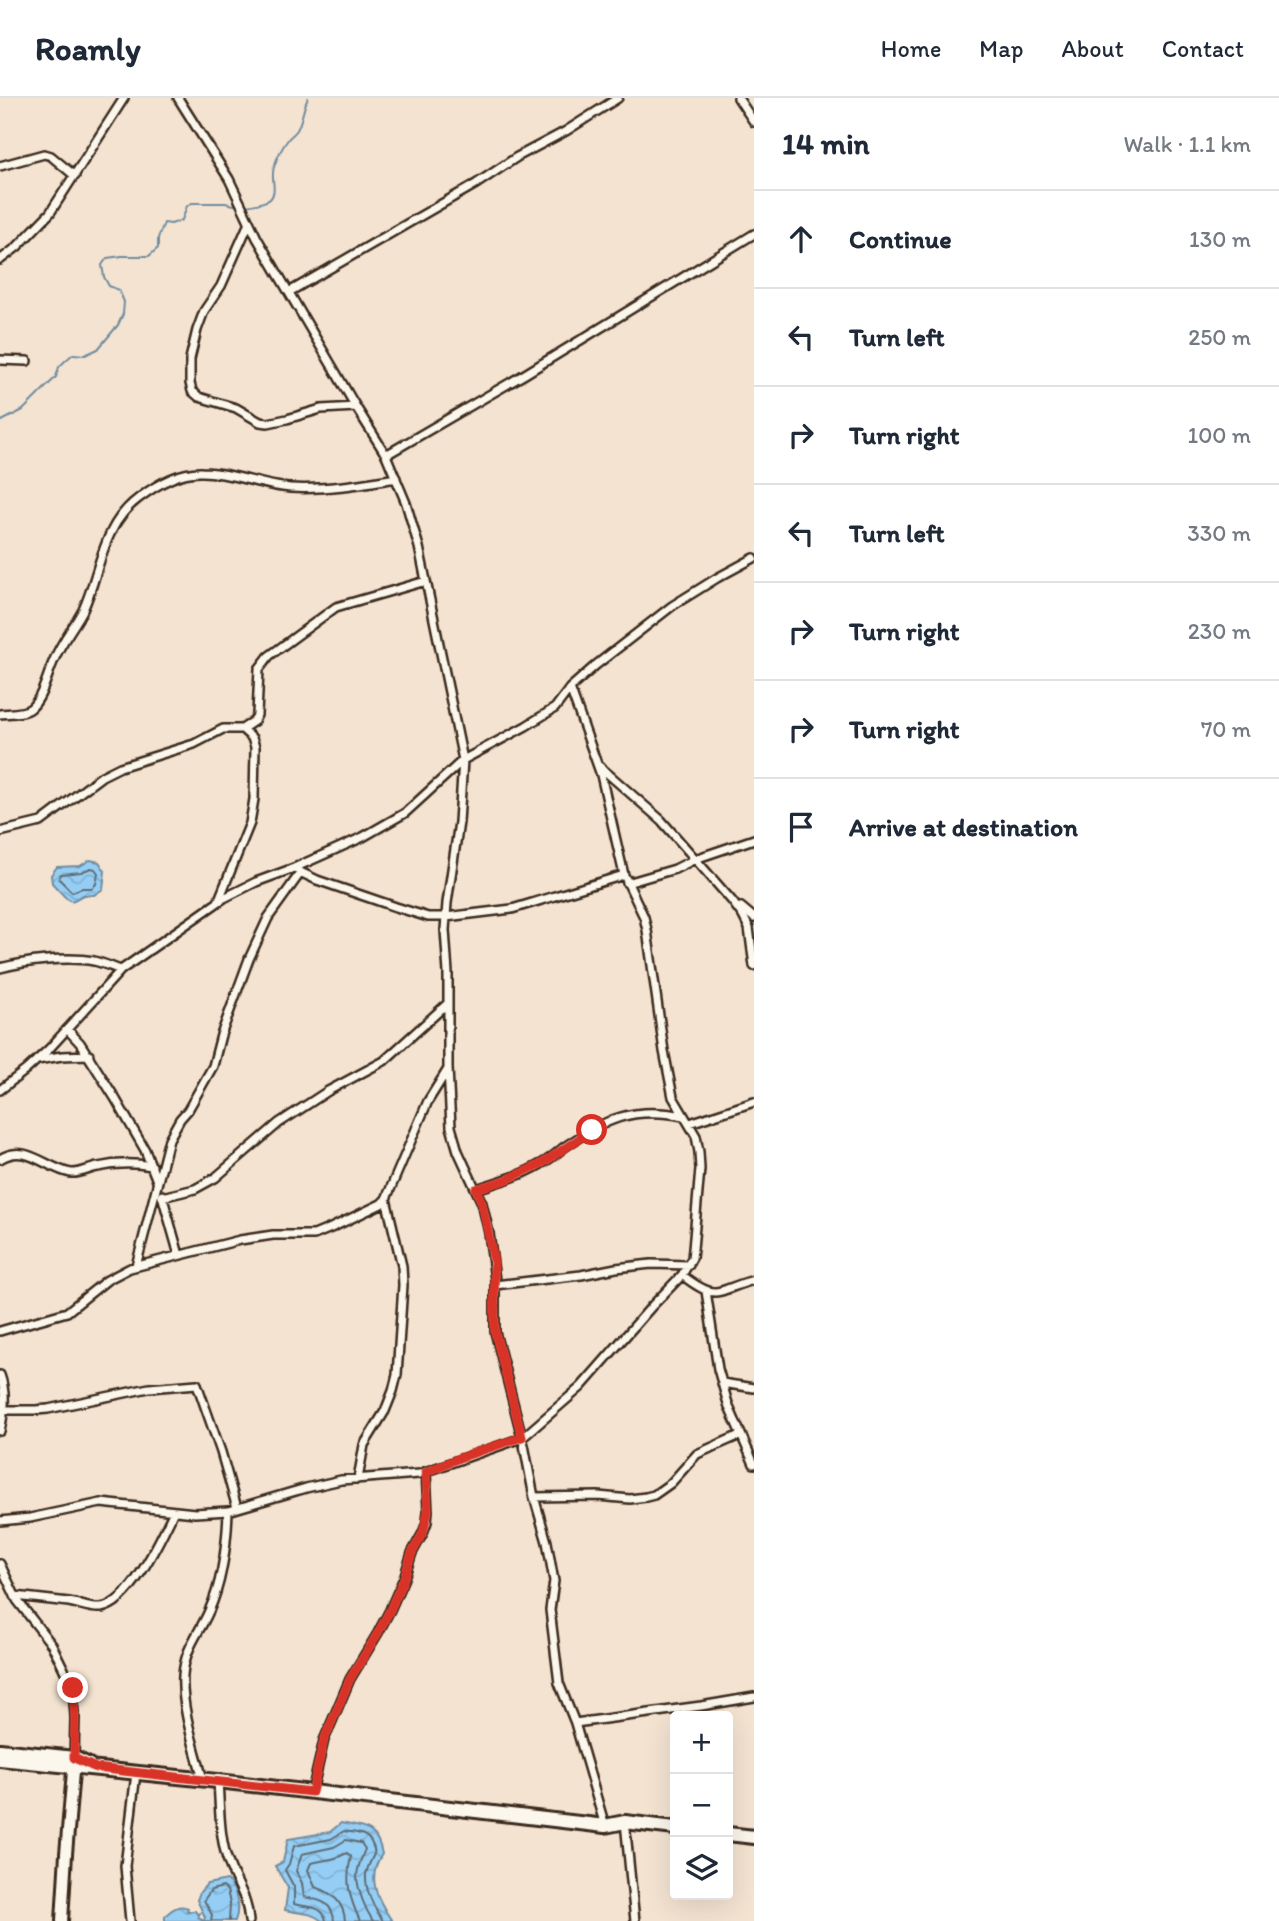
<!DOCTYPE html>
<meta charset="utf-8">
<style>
body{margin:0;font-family:Itim,sans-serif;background:#f6f6f7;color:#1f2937}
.controls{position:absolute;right:21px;bottom:21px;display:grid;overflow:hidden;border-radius:7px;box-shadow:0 7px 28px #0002}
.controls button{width:63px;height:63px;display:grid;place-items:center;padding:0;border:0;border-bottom:2px solid #e0e1e3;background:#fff;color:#1f2937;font:35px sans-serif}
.stop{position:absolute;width:21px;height:21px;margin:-16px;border:5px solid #d93025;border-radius:50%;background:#fff}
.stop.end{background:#d93025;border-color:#fff;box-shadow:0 2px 7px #0008}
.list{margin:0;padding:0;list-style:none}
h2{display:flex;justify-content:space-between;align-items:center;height:91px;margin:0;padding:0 28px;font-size:30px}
h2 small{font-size:23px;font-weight:400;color:#747a83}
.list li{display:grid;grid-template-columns:46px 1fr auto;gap:21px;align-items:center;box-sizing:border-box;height:98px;padding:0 28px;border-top:2px solid #e0e1e3}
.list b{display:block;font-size:26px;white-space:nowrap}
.list em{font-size:23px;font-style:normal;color:#747a83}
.icon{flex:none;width:38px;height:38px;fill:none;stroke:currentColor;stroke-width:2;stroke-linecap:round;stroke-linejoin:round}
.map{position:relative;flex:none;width:754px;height:1823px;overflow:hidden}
header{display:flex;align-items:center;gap:42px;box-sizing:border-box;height:98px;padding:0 35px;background:#fff;border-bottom:2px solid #e0e1e3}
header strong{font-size:33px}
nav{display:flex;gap:38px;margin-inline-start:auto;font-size:24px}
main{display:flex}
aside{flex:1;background:#fff}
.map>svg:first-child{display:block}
.water{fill:url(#water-waves);stroke:#718c9f;stroke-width:2}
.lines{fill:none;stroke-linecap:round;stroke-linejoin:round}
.shore{stroke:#5f6c74;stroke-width:2}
.stream{stroke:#718c9f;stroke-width:2}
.street-casing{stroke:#3b2a1e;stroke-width:12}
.secondary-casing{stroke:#3b2a1e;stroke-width:16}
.primary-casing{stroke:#3b2a1e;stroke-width:18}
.street{stroke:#fbf7ec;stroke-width:7}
.secondary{stroke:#fbf7ec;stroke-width:10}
.primary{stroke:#fbf7ec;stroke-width:12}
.route{stroke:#d93025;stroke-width:9}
</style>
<header>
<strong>Roamly</strong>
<nav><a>Home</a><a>Map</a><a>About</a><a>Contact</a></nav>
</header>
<main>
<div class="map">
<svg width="754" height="1823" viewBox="0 0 754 1823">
<defs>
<pattern id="water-waves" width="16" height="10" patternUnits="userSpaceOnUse" patternTransform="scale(1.75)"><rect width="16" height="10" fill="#95cef5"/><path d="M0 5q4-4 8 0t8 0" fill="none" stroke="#81b1d2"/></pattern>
</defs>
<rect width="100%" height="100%" fill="#f4e3d1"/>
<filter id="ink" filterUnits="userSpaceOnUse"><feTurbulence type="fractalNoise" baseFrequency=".0143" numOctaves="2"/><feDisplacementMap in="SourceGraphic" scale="14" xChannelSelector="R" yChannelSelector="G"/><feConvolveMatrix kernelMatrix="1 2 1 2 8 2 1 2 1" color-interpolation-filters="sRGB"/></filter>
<g filter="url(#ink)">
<path class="water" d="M90,762L99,764L105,773L103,791L94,797H83L72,803L65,799L52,785L51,777L57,769L80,768Z
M341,1725C365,1730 377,1729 382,1756C366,1780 377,1801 392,1823H322C310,1813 300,1816 285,1812L288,1790L275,1768L283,1764L288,1741L330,1734Z
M227,1782C237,1791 240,1810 235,1823H165V1818C172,1811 179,1806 188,1810L187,1813H195L197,1816L200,1815L198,1819L204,1822L205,1819L197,1802L200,1794L207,1786Z"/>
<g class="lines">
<path class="shore" d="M91,770L95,771L98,775L96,786L92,790H82L72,794L59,781L61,776L81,774Z
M211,1823L212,1817L204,1802L211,1792L223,1789L227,1792L230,1806L229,1823
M326,1823C323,1806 306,1810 294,1806V1789L285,1772L289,1766L294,1748L331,1741L344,1733C355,1735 367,1734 372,1746C374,1750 375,1752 374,1756C371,1763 367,1769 366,1777C365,1792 375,1811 383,1823
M334,1823C333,1804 319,1802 304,1799L302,1785L296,1773L302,1756L334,1749L346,1742L361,1745L365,1751C362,1759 357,1769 357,1779C358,1793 365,1811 373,1823
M345,1823C344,1804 331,1794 315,1789L308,1772L311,1765L336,1760L347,1755L351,1758C345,1784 349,1799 360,1823"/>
<path class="stream" d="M244,108C249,108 267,104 270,101C278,93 270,79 274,69C277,59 283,48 289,40C292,37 295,35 297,32C302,23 303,10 308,0
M0,324L23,312L56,279L59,269L65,263L73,256L85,257L98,251L118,227L123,216L124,204L119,192L109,188L104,179L102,167L107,160L122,158H149L158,150V140L164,125L171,126L182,122L187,108L192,105H225L239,108"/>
<g class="street-casing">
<path id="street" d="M178,0L229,81L257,140L356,309L386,357L406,405L419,449L463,662L459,724L447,805L445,832L448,875V970L451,1029L458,1053L482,1105L489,1135L495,1182V1234L524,1347L534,1399L547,1444L554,1483L550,1512L559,1585L575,1625L605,1728
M738,0L754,24
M0,68L44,56L51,58L75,78
M249,125L221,188L204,213L197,232L190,261V285L192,293L199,299L236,310L260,324L268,325L287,321L321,311L356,309
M0,162L17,149L50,115L124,0
M289,194L476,86L517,59L566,33L618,0
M0,262L27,263
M386,357L525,276L754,136
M0,616C9,615 24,616 31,610C43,599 47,577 54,562C61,544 74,529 83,512C101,473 101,428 139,400C156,387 180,373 202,374C232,374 261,388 290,390C326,392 361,386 396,380
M599,668L661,722L732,803L743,818L749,830L754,868
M0,734L41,724L102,678L120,669L194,646L223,631H242L254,623L257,617L259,571L269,558L336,509L426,483
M298,773L317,782L396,809L428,819H446L512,811L624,777
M627,785L675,771L695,761L754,741
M218,804L250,725L254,701L255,649L252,640L242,631
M741,809L754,820
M0,870C27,863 67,858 94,863C103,865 112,869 121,872
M67,931L80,945L115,1000L145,1052L157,1083
M37,962L62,958L89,957
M0,992L26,972L49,951L121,872L224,800L256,784L294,770L363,739L405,715L463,662L526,628L555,610L570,590L596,567L672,508L717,480L754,460
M690,1025L754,1004
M0,1061C26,1044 46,1071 71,1075C80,1076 90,1070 98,1069C116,1065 135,1065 152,1068
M476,1091C498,1084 521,1078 541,1066C549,1062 556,1056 563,1050C605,1021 632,1008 683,1018
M162,1097L179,1157
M162,1099L195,1091L215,1080L279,1025L328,993L384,963L447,906
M136,1168L169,1041L180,1021L188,1012L213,968L221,937L249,861L268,820L301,774
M682,1177C718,1205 716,1192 754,1182
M495,1187L581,1177L616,1170L651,1166L689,1167
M706,1193L718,1271L729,1309L754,1366
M0,1233L67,1214L107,1182L130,1170L240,1142L273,1137H314L331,1130L381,1106L386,1101L428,1003L448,971
M0,1277C7,1296 4,1314 0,1333
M722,1285L754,1290
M4,1312H36L48,1311L149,1290L197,1286L221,1354L237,1410
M358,1381L364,1347L385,1313L393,1293L397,1277L403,1187L402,1168L386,1101
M534,1399L598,1398L630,1401L646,1399L654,1397L671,1385L697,1356L740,1337
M0,1423L30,1420L101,1405L195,1415L228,1413L306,1390L341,1382L419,1376L522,1340L581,1289L652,1208L682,1177L692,1160L693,1151L700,1071L699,1054L696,1038L673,999L664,953L647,832L644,819L624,777L601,677L570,590
M0,1466L17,1502L52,1547L73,1590L75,1620L74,1660
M15,1498C33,1500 52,1502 69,1504C80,1506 91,1511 101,1510C131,1506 162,1438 174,1413
M575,1625L701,1608L754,1599
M203,1682C195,1650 181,1610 183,1577C185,1549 199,1536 209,1513C223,1482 227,1445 228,1413
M218,1683C220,1710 219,1741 229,1766C237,1788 247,1797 249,1823
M312,1694L324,1642L333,1621L350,1581L378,1535L390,1512L404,1480L412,1455L423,1435L427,1424L428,1413L426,1374
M625,1724L635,1823
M130,1823L125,1768L136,1675"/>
</g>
<g class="secondary-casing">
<path id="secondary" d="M62,1823L66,1756L74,1662"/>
</g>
<g class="primary-casing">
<path id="primary" d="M0,1652L74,1660L89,1667
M0,1661L218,1683L605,1728L625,1724L675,1730
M728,1736L754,1739"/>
</g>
<use href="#street" class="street"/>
<use href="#secondary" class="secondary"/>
<use href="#primary" class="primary"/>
</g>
</g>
<g class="lines" filter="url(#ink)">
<path class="route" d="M73,1590L75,1620L74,1660L96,1670L312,1694L324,1642L333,1621L350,1581L378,1535L390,1512L404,1480L412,1455L423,1435L428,1413L426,1374L459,1360L522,1339L495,1234L494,1164L482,1105L476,1091L506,1082L543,1065L592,1032"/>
</g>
</svg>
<div class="controls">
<button>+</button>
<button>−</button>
<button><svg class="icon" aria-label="layers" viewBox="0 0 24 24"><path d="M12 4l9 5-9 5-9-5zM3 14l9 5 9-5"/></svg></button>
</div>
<div class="stop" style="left:592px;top:1032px"></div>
<div class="stop end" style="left:73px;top:1590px"></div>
</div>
<aside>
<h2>14 min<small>Walk · 1.1 km</small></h2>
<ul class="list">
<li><svg class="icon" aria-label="ahead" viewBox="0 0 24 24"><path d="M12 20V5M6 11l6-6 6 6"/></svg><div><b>Continue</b></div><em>130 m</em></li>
<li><svg class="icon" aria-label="left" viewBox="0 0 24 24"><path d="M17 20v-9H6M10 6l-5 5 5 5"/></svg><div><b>Turn left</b></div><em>250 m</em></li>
<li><svg class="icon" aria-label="right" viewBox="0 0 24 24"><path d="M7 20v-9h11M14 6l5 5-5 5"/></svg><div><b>Turn right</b></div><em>100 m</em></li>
<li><svg class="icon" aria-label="left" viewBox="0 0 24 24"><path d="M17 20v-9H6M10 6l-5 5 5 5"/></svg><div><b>Turn left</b></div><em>330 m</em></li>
<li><svg class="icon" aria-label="right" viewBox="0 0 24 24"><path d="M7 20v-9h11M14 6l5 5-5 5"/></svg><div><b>Turn right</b></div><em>230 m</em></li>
<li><svg class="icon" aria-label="right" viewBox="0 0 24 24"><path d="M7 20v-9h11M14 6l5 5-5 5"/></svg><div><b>Turn right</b></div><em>70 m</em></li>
<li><svg class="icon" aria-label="arrive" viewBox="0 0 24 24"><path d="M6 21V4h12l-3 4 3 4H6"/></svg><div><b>Arrive at destination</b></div></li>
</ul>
</aside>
</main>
